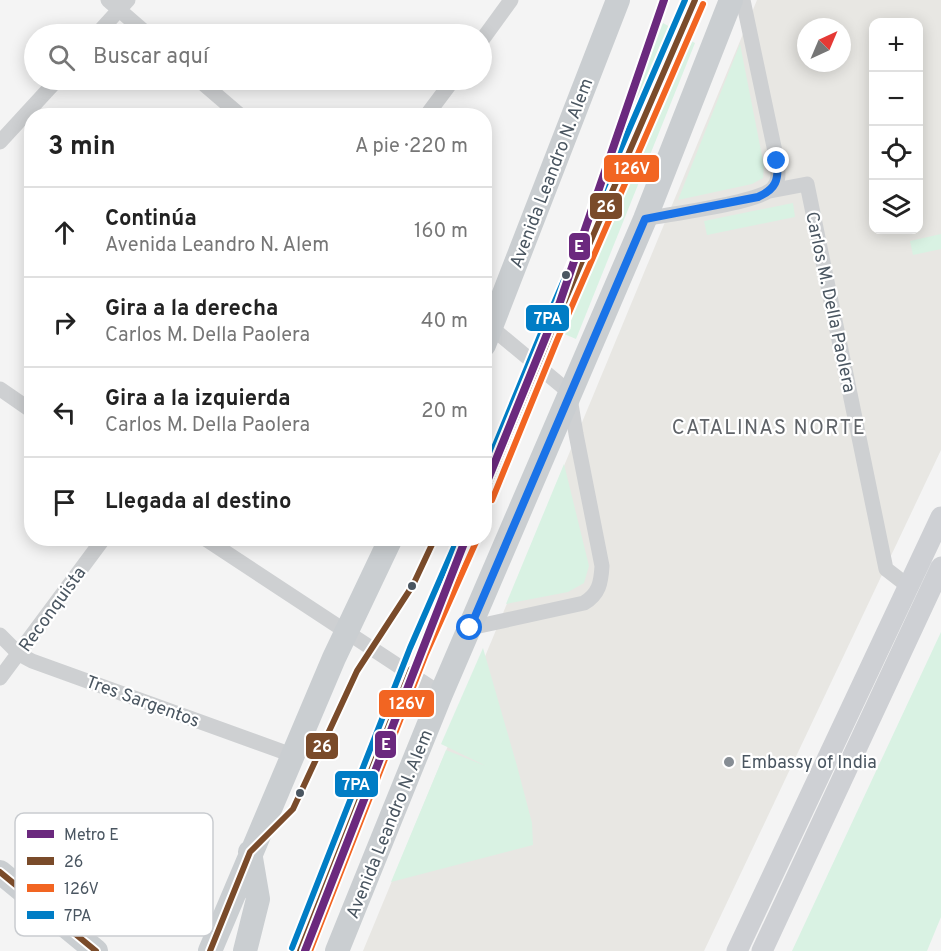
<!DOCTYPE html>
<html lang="es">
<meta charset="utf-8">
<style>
body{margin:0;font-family:Overpass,sans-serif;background:#f6f6f6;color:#222}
.controls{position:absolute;right:18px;top:18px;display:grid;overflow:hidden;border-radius:12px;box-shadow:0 3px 15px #0003}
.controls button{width:54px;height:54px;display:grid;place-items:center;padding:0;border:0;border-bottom:2px solid #e0e0e0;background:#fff;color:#222;font:30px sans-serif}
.compass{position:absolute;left:797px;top:18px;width:54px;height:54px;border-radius:50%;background:#fff;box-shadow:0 3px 15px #0003;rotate:44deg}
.stop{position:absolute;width:18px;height:18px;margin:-14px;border:4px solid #1a73e8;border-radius:50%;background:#fff}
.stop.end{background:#1a73e8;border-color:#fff;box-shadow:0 2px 6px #0008}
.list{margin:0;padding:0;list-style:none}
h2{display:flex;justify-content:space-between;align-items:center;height:78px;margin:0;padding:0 24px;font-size:26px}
h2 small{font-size:20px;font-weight:400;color:#767676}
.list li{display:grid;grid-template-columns:39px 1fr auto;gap:18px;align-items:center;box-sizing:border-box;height:90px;padding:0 24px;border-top:2px solid #e0e0e0}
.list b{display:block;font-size:22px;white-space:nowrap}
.list p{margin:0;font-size:20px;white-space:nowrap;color:#767676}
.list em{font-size:20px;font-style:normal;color:#767676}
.icon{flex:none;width:33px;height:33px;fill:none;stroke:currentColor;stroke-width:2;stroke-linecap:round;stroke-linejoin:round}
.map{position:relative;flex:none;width:941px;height:951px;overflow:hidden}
.search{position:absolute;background:#fff;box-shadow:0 3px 15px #0003;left:24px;top:24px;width:468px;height:66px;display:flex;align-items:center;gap:15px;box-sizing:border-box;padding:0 21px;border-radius:33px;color:#767676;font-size:22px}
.panel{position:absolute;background:#fff;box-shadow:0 3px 15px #0003;left:24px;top:108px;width:468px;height:438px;border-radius:24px}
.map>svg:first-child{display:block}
.commercial{fill:#e8e7e3;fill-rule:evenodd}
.green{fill:#d9f2e3}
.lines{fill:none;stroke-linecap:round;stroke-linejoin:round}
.street{stroke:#ced0d2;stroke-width:15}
.secondary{stroke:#ced0d4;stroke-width:21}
.primary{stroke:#caced1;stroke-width:24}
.bus-1-casing{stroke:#fff;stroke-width:10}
.bus-2-casing{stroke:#fff;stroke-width:10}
.bus-3-casing{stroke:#fff;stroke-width:10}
.bus-1{stroke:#7a4b2a;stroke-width:6}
.bus-2{stroke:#f26522;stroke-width:6}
.bus-3{stroke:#007dc5;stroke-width:6}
.metro-1-casing{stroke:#fff;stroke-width:12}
.metro-1{stroke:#6b297e;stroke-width:8}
.route{stroke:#1a73e8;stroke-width:8}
.bus-dot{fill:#4a5661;stroke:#fff;stroke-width:2}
.poi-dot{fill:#868d94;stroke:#fff;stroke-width:2}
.labels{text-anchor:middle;stroke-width:4.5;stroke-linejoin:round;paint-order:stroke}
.street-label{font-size:18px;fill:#4a5661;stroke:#fff}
.poi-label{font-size:18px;fill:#4a5661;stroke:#fff;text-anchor:start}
.neighbourhood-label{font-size:20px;letter-spacing:1.5px;fill:#5f6368;stroke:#fff}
.key{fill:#fff;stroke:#c9ccd0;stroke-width:1.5}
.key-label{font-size:16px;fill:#4a5661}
.line-badge{stroke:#fff;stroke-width:2}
.badge-label{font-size:16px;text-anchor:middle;font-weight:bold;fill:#fff}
</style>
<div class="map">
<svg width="941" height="951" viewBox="0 0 941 951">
<rect width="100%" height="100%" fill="#f4f4f4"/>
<path class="commercial" d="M757,0H941V450L704,951H363ZM874,22H918V230H874ZM806,27H842V63H806Z"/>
<path class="green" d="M663,23L672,28L626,132L621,129Z
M685,38L695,43L576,339L562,333Z
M740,44L764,166L763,178L752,184L678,200Z
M793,203L795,217L707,235L704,221Z
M941,234V249L913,255L910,241Z
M564,464L589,566L584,583L568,592L506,604Z
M941,632V917L927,951H792Z
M483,648L517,766L532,823L533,845L391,882L446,750L486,766L441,744Z"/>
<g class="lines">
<path class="street" d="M108,0L147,34
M97,34L128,0
M482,40L511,0
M199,80L241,116
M426,116L453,80
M0,142L57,80
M770,191L807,184L886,569L908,586
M645,219C669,214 759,203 773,188C780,180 778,171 777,161L743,0
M0,389L32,411
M204,538L441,694
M470,628L584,603C599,594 601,583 602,566L576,434L569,392L486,323
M0,635L19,654L32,661L292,755
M0,678L104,538"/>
<path class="secondary" d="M737,951L941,517
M762,951L941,567"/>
<path class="primary" d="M484,345L618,0
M0,872L96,951
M210,951L334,658L391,538
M245,951L258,899L250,852
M337,951L441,694L645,219L731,0"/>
<g class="bus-1-casing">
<path id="bus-1" d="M484,496L550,335L695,0
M0,872L96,951
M210,951L250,852L293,809L357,671L413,585L435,538
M300,951L411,669"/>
</g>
<g class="bus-2-casing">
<path id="bus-2" d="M492,500L558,338L703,4
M310,951L426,654L476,542"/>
</g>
<g class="bus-3-casing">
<path id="bus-3" d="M484,472L542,331L685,0
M292,948L410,648L458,538"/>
</g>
<use href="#bus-1" class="bus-1"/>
<use href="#bus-2" class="bus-2"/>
<use href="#bus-3" class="bus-3"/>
<g class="metro-1-casing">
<path id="metro-1" d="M484,489L560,302L664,0
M305,951L466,538"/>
</g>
<use href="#metro-1" class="metro-1"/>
</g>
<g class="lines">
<path class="route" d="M470,628L645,219L758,197C776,189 779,180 777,161"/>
</g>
<g class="bus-dot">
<circle cx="566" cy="275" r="5"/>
<circle cx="412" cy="586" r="5"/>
<circle cx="300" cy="793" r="5"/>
</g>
<circle class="poi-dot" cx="729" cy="762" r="6"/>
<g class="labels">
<g class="street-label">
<text transform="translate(551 173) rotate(-69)" y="6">Avenida Leandro N. Alem</text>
<text transform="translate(831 302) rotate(78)" y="6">Carlos M. Della Paolera</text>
<text transform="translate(52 609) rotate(-54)" y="6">Reconquista</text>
<text transform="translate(143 701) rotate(20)" y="6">Tres Sargentos</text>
<text transform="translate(389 824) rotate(-68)" y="6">Avenida Leandro N. Alem</text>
</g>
<g class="poi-label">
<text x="741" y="768">Embassy of India</text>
</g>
<g class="neighbourhood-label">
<text x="769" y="434">CATALINAS NORTE</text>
</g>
</g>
<rect x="15" y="813" width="198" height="123" rx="9" class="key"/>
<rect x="27" y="830" width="27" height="8" fill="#6b297e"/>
<rect x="27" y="857" width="27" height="8" fill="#7a4b2a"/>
<rect x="27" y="884" width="27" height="8" fill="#f26522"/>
<rect x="27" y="911" width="27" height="8" fill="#007dc5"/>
<g class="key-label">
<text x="64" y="840">Metro E</text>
<text x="64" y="867">26</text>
<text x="64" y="894">126V</text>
<text x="64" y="921">7PA</text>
</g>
<g class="line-badge">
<rect x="603" y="154" width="57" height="29" rx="6" fill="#f26522"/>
<rect x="589" y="192" width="34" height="28" rx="6" fill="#7a4b2a"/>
<rect x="568" y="232" width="23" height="29" rx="6" fill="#6b297e"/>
<rect x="525" y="304" width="45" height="28" rx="6" fill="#007dc5"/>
<rect x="378" y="689" width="57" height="29" rx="6" fill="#f26522"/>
<rect x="374" y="730" width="23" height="29" rx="6" fill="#6b297e"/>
<rect x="305" y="732" width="34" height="28" rx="6" fill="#7a4b2a"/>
<rect x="334" y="770" width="45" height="28" rx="6" fill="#007dc5"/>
</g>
<g class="badge-label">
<text x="632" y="174">126V</text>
<text x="606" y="212">26</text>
<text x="579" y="252">E</text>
<text x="548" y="324">7PA</text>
<text x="407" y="709">126V</text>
<text x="386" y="750">E</text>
<text x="322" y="752">26</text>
<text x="356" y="790">7PA</text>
</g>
</svg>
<div class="controls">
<button>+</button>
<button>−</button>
<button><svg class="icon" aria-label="locate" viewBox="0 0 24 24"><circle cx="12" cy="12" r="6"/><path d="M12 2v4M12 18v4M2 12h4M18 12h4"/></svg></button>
<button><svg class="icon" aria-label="layers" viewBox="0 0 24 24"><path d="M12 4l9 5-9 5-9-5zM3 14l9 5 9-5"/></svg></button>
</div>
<svg class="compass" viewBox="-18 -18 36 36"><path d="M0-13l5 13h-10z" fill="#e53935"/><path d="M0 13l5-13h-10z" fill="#767676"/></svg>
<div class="stop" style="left:470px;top:628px"></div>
<div class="stop end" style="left:777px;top:161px"></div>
<div class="search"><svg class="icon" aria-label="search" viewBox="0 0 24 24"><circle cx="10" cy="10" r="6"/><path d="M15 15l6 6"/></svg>Buscar aquí</div>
<section class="panel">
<h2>3 min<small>A pie · 220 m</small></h2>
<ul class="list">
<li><svg class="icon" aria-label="ahead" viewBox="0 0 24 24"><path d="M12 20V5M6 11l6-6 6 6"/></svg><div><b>Continúa</b><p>Avenida Leandro N. Alem</p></div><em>160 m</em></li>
<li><svg class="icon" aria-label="right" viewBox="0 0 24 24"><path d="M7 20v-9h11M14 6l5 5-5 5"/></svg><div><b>Gira a la derecha</b><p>Carlos M. Della Paolera</p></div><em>40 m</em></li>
<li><svg class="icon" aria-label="left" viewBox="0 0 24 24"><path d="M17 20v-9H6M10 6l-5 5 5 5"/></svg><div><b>Gira a la izquierda</b><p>Carlos M. Della Paolera</p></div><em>20 m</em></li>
<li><svg class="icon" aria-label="arrive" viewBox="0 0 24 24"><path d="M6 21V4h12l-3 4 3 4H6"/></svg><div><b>Llegada al destino</b></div></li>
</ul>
</section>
</div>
